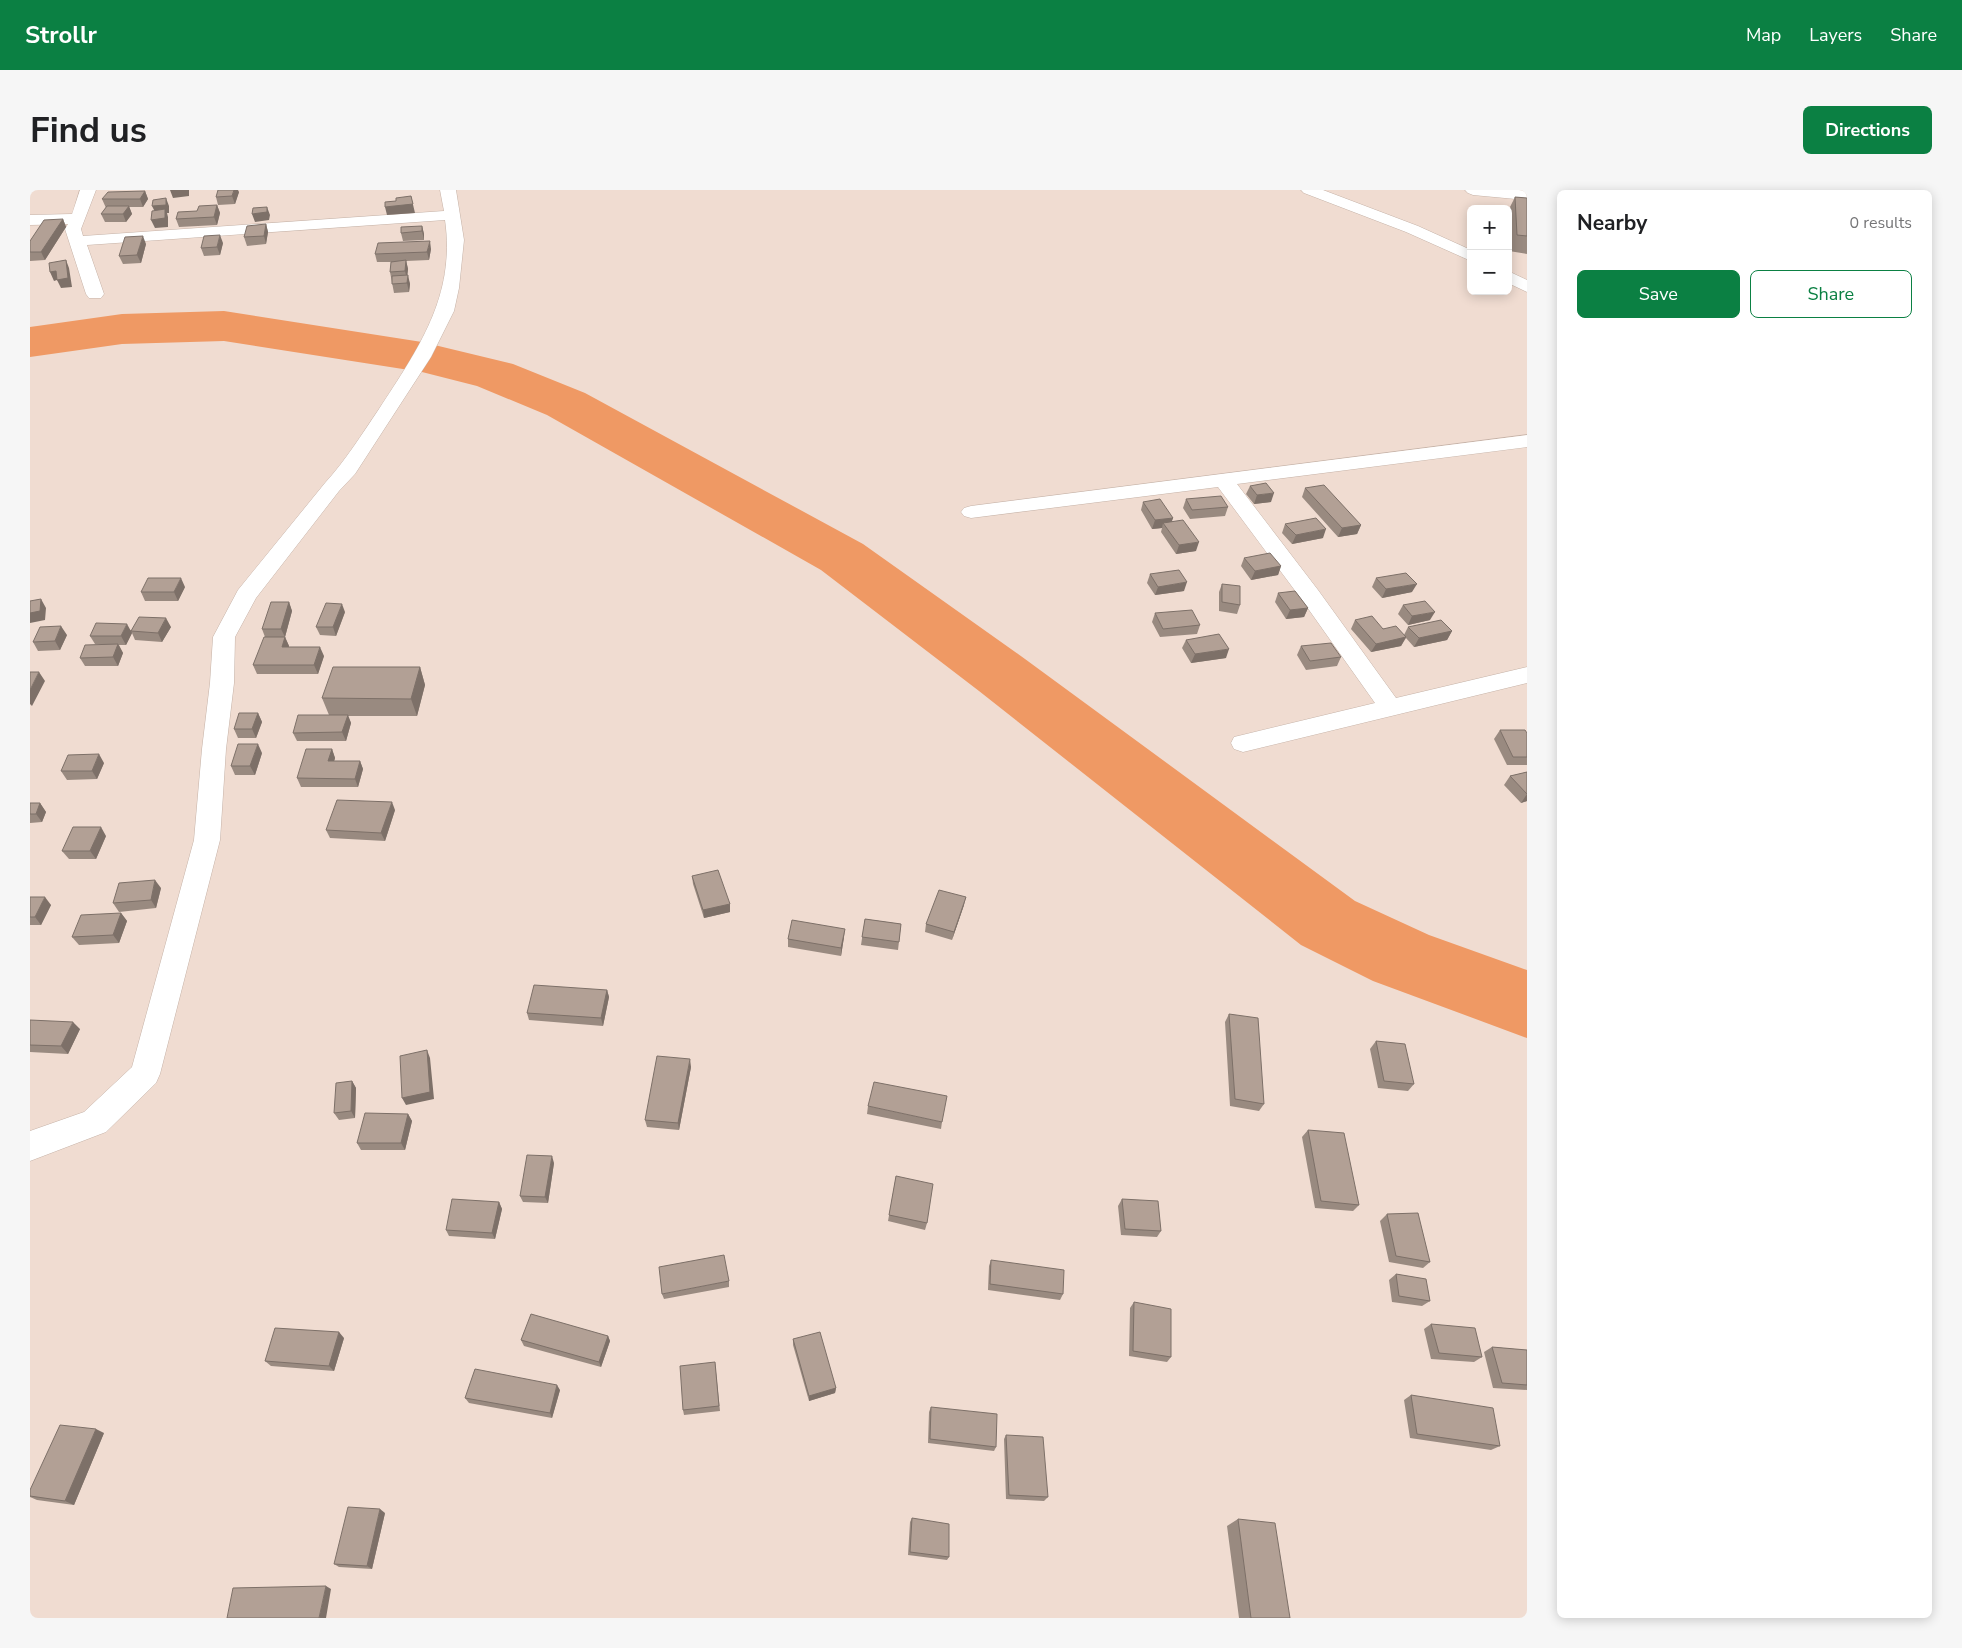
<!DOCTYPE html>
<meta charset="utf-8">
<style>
body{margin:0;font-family:"Nunito Sans",sans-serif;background:#f6f6f6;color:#202124}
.controls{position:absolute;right:15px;top:15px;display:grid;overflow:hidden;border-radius:8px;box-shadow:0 2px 12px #0003}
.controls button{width:45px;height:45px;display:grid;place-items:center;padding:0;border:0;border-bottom:1px solid #e0e0e0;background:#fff;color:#202124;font:25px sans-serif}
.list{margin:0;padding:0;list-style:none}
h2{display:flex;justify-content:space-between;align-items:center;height:65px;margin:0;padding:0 20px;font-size:21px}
h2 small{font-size:16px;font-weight:400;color:#757577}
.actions{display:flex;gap:10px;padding:15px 20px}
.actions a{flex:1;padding:11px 0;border:1px solid #0b8043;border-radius:8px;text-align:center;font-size:18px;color:#0b8043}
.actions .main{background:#0b8043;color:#fff}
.map{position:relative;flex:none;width:1497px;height:1428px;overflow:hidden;border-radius:8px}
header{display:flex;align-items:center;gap:30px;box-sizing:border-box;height:70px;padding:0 25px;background:#0b8043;color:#fff}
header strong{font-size:24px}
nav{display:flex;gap:28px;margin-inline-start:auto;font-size:18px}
.intro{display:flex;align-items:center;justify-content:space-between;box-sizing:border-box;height:120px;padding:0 30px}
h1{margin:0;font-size:35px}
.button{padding:12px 22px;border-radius:8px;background:#0b8043;color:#fff;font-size:18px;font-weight:700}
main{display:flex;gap:30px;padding:0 30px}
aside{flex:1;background:#fff;border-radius:8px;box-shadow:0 2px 12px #0003}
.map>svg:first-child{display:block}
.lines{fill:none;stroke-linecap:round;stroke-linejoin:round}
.river{fill:#ef9964;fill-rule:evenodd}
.minor-casing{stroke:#c5b2a7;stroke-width:1}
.minor{fill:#fff;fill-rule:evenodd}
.wall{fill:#998a80}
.shaded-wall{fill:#7d7068}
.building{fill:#b2a095;stroke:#7d7068}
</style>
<header>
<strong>Strollr</strong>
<nav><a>Map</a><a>Layers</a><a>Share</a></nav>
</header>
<div class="intro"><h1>Find us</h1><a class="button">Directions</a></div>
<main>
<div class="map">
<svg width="1497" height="1428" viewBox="0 0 1497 1428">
<rect width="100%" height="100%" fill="#f0dcd1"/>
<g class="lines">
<path class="river" d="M194,121L392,152L483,174L555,203L833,354L995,469L1325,711L1399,745L1497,780V848L1343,791L1271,755L949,501L791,380L517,225L447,196L392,182L194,151L92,154L0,167V137L92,124Z"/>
<g class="minor-casing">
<path id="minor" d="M50,0H66L51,39L53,46L414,21L410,0H426L434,50L429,98L424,121L401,167L325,284L309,301L226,408L205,447L204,493L196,559L190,650L130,884L126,893L76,942L0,971V941L54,922L102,877L164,650L172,559L180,493L183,447L208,400L295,293C316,270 332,244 349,219C388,159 426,106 415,30L57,55L74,104L71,108H59L56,104L35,39L38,34L0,35V25L42,24Z
M1271,0H1293L1388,36L1441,60V71L1376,42L1274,3Z
M1435,0H1497V10L1443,5L1438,3Z
M1478,81L1497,90V102L1478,93Z
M1497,245V257L1207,294L1288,400L1366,508L1497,477V493L1213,562L1204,559L1201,553L1204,547L1345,513L1272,410L1188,297L941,328L934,326L931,322L934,318L941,316Z"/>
</g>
<use href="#minor" class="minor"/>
</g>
<path class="wall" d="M115,1L118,9L113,17H99L102,24L96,32H75L71,24L76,18L72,9Z
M209,2L205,14L188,15L186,7Z
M1485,7L1497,8V64L1479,61L1478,21Z
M187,15L190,23L187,35L149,37L146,29Z
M33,29L36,37L15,70L0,71V51Z
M236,34L238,42L236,54L217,56L214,47Z
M392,36L394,44V50L373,51L371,43Z
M193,53L190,65L174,66L171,58Z
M116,54L111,73L93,74L89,66Z
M401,59L399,70L376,71L378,79L377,85L380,94L379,102L364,103L360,82L362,72H347L345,64Z
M1220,296L1241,312L1224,314L1216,304Z
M1275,298L1331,335L1327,344L1308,347L1272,307Z
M1156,309L1198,317L1195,326L1160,329L1153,318Z
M1113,312L1143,328L1141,332L1166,361L1146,364L1131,342L1132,338L1122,339L1111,320Z
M1255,334L1293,348L1262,354L1252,343Z
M1214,368L1251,376L1248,385L1221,390L1211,376Z
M1120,384L1154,401L1125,405L1117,393Z
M1346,388L1382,402L1352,408L1342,397Z
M1192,394L1210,415L1207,424L1189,421V402Z
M155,397L148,411H115L111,402Z
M1248,403L1278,418L1274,427L1256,429L1245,412Z
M259,412L262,421L255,447L259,456V457L294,466L288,484H227L223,475L235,447L232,439Z
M1373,415L1400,430L1378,435L1368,424Z
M315,422L306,446L290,445L286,437Z
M1125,423L1170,435L1167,444L1130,447L1122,432Z
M1325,430L1374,445L1378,437L1422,441L1417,450L1384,457L1376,448L1371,456L1341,462L1321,439Z
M141,437L132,452L105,450L102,443L96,455H89L93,463L88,476H55L50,468L73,454H65L60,446L101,440Z
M37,445L30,460L8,461L3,452Z
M1156,450L1196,468L1161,473L1152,458Z
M1271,456L1311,467L1307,476L1276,480L1267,465Z
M390,477L395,495L387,526H318L321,533L316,551H267L263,543L299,525L292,508Z
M228,523L232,532L226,548H208L204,539Z
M1470,540L1497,543V575H1477L1464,549Z
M302,559L305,568L304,571H330L333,579L328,597H271L267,588Z
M232,563L225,585H205L201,576Z
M74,573L67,589L37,590L31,581Z
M1497,582V611L1491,613L1474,595L1480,586Z
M0,613H10L16,622L12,632L0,633Z
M365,620L355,651L300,648L296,640Z
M76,646L66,669H39L32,661Z
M662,686L700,714V722L674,728L663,694Z
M131,698L126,718L89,722L83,713Z
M0,707L21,715L11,735H0Z
M934,715L922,750L895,742L896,734Z
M91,723L97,731L89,753L49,755L42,747Z
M835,729L871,734L868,760L831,755Z
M814,747L811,766L758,757V749Z
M577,800L579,807L573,836L499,830L497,823Z
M1199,824L1234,914L1229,921L1200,916L1195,832Z
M0,830L50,839L38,864L0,862Z
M1346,851L1384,894L1378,901L1348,898L1340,859Z
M661,877L649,940L617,937L615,930Z
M322,891L326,898L325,928L309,930L304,923Z
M838,916L912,932L911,939L837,924Z
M378,924L382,931L375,960H331L327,953Z
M1278,940L1329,1015L1323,1021L1285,1018L1272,947Z
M524,973L518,1013L493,1012L490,1006Z
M866,986L897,1033L895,1040L858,1031Z
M1092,1009L1131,1041L1127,1047L1091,1045L1088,1016Z
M469,1012L472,1019L465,1049L419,1046L416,1040Z
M1357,1024L1400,1072L1393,1078L1359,1072L1350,1031Z
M961,1070L1033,1104L1030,1110L958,1100L959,1076Z
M1366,1084L1400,1111L1392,1116L1362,1112L1359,1090Z
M699,1091V1097L634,1109L632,1104Z
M1104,1112L1141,1167L1137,1172L1099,1166L1100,1118Z
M1401,1134L1452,1167L1444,1172L1401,1169L1394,1139Z
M578,1146L580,1151L571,1177L494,1156L491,1150Z
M314,1148L304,1181L241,1176L235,1171Z
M763,1149L806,1198L805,1203L779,1211L763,1155Z
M1462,1157L1497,1160V1200L1463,1198L1454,1162Z
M685,1172L690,1221L654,1225L653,1220Z
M530,1200L522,1228L439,1213L435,1208Z
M1381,1205L1470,1256L1461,1260L1380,1248L1374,1210Z
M901,1217L966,1257L964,1261L898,1253L899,1222Z
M74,1243L44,1315L7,1310L0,1307V1300Z
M976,1245L1018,1307L1014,1311L976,1309L974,1249Z
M355,1323L342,1379L309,1377L304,1374Z
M882,1328L919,1367L917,1370L878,1365L880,1332Z
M1208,1329L1260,1428H1209L1197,1336Z"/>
<path class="shaded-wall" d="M140,0H159V6L143,8Z
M204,0H208L209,2L205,14L202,6Z
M115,1L118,9L113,17L110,9Z
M381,6L385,23L357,25L355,17Z
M136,8L139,16V23H137L138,27V37L125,38L121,30L126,24L122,16Z
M187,15L190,23L187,35L184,27Z
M99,16L102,24L96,32L93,24Z
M237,17L240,25L239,30L225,32L222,24Z
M33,29L36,37L15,70L11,62Z
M236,34L238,42L236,54L234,46Z
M392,36L394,44V50L392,41Z
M190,45L193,53L190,65L187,57Z
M113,46L116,54L111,73L107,65Z
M400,51L401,59L399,70L397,62Z
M36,70L39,78L42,97L31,98L27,90L24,91L20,82Z
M376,70L378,79L377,89L375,81Z
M378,85L380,94L379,102L377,93Z
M1244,303L1241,312L1224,314L1227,305Z
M1143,328L1140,337L1133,333L1132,338L1122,339L1125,330Z
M1331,335L1327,344L1308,347L1312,338Z
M1296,339L1293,348L1262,354L1266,345Z
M1169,352L1166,361L1146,364L1149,355Z
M1251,376L1248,385L1221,390L1225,381Z
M151,388L155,397L148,411L144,402Z
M1157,392L1154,401L1125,405L1128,397Z
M1387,394L1382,402L1352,408L1356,399Z
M11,409L16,418L15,430L0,433V423Z
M259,412L262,421L255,447L251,439Z
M312,414L315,422L306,446L303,437Z
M1278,418L1274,427L1256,429L1260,420Z
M1405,422L1400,430L1378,435L1382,426Z
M136,428L141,437L132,452L128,443Z
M97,434L102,443L96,455L91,446Z
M31,436L37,445L30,460L25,451Z
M1422,441L1417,450L1384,457L1389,448Z
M255,447L259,456L255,466L252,457Z
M1376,447L1371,456L1341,462L1346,454Z
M88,454L93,463L88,476L83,467Z
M290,457L294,466L288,484L284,475Z
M1199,459L1196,468L1161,473L1165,464Z
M390,477L395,495L387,526L381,509Z
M9,482L15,491L2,516L0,514V500Z
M228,523L232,532L226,548L222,539Z
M318,525L321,533L316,551L312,542Z
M228,554L232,563L225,585L220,576Z
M302,559L305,568L302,579L298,571Z
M69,564L74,573L67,589L62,581Z
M330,571L333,579L328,597L325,589Z
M1497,604V611L1491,613Z
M362,612L365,620L355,651L351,643Z
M10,613L16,622L12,632L6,624Z
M71,637L76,646L66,669L60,661Z
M125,690L131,698L126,718L121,710Z
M15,707L21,715L11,735L5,727Z
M936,707L934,715L922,750L924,742Z
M700,714V722L674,728L673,720Z
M91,723L97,731L89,753L83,745Z
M815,739L814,747L811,766V758Z
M577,800L579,807L573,836L571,828Z
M43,832L50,839L38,864L31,856Z
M397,860L400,868L404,909L376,915L372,908Z
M660,869L661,877L649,940L648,933Z
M322,891L326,898L325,928L321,921Z
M378,924L382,931L375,960L371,953Z
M522,966L524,973L518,1013L515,1007Z
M469,1012L472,1019L465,1049L462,1043Z
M309,1142L314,1148L304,1181L299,1176Z
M578,1146L580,1151L571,1177L569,1172Z
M527,1195L530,1200L522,1228L520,1223Z
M806,1198L805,1203L779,1211V1206Z
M66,1239L74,1243L44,1315L35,1311Z
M350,1319L355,1323L342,1379L337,1376Z
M296,1396L301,1399L296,1428H289Z"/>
<path class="building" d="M188,0H204L202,6L186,7Z
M115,1L110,9H72L78,2Z
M381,6L383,14L355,17V12L366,11V8Z
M1485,7L1497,8V46L1487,45Z
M136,8V15L122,16L123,10Z
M187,15L184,27L146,29L148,22L167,21L169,16Z
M77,16H99L93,24H71Z
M237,17V22L222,24L223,18Z
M135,19V28L121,30L122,21Z
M33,29L11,62H0V51L14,30Z
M236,34L234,46L214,47L217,36Z
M392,36V41L371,43V37Z
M190,45L187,57L171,58L174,46Z
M113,46L107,65L89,66L95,47Z
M400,51L397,62L345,64L348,53Z
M36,70L38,88L27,90L26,81L20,82L19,73Z
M376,70L375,81L360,82L361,72Z
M378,85L377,93L362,94V86Z
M1236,293L1244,303L1227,305L1220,296Z
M1294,295L1331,335L1312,338L1275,298Z
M1191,306L1198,317L1162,320L1156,309Z
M1130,309L1143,328L1125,330L1113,312Z
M1286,328L1296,339L1266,345L1255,334Z
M1153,330L1169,352L1149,355L1133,333Z
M1240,363L1251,376L1225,381L1214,368Z
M1149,380L1157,392L1128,397L1120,384Z
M1376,383L1387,394L1356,399L1346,388Z
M118,388H151L144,402H111Z
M1192,394L1210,396V415L1192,412Z
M1265,401L1278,418L1260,420L1248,403Z
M11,409L10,421L0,423V411Z
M1395,411L1405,422L1382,426L1373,415Z
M241,412H259L251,439H232Z
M296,413L312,414L303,437H286Z
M1162,420L1170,435L1133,439L1125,423Z
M1342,426L1353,439L1366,436L1376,447L1346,454L1325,430Z
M109,427L136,428L128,443L101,441Z
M1411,430L1422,441L1389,448L1378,437Z
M66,433L97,434L91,446H60Z
M31,436L25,451L3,452L10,437Z
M1189,444L1199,459L1165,464L1156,450Z
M234,447H255L252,457H290L284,475H223Z
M1301,453L1311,467L1280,471L1271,456Z
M88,454L83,467L50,468L55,455Z
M303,477H390L381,509L292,508Z
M0,482H9L0,500Z
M209,523H228L222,539H204Z
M268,525H318L312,542L263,543Z
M1470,540H1495L1497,543V567H1483Z
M208,554H228L220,576H201Z
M276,559H302L298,571H330L325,589L267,588Z
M69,564L62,581H31L38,565Z
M1497,582V604L1480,586Z
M307,610L362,612L351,643L296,640Z
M0,613H10L6,624H0Z
M43,637H71L60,661H32Z
M688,680L700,714L673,720L662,686Z
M125,690L121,710L83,713L89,693Z
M909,700L936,707L924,742L896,734Z
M0,707H15L5,727H0Z
M91,723L83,745L42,747L51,725Z
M835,729L871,734L869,752L832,747Z
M762,730L815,739L811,758L758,749Z
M504,795L577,800L571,828L497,823Z
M1199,824L1228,828L1234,914L1205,909Z
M0,830L43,832L31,856L0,855Z
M1346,851L1375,854L1384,894L1354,891Z
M397,860L400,902L372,908L370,866Z
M627,866L660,869L648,933L615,930Z
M322,891L321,921L304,923L306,893Z
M844,892L917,906L912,932L838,916Z
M335,923L378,924L371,953H327Z
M1278,940L1314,943L1329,1015L1291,1011Z
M497,965L522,966L515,1007L490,1006Z
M866,986L903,994L897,1033L859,1025Z
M422,1009L469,1012L462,1043L416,1040Z
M1092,1009L1128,1011L1131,1041L1095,1039Z
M1388,1023L1400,1072L1366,1066L1357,1024Z
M694,1065L699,1091L632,1104L629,1077Z
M961,1070L1034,1080L1033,1104L960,1094Z
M1366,1084L1396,1089L1400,1111L1369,1106Z
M1104,1112L1141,1119V1167L1103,1161Z
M501,1124L578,1146L569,1172L491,1150Z
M1401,1134L1445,1138L1452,1167L1409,1163Z
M245,1138L309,1142L299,1176L235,1171Z
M790,1142L806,1198L779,1206L763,1149Z
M1462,1157L1497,1160V1195L1472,1193Z
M685,1172L689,1216L653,1220L650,1176Z
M445,1179L527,1195L520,1223L435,1208Z
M1381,1205L1463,1218L1470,1256L1387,1244Z
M901,1217L967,1224L966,1257L900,1249Z
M30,1235L66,1239L35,1311L0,1306V1300Z
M976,1245L1013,1247L1018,1307L979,1305Z
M318,1317L350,1319L337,1376L304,1374Z
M882,1328L919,1334V1367L880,1362Z
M1208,1329L1245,1333L1260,1428H1221Z
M296,1396L289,1428H197L203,1398Z"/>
</svg>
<div class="controls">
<button>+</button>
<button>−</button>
</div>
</div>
<aside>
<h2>Nearby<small>0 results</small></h2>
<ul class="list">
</ul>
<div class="actions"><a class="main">Save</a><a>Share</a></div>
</aside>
</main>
